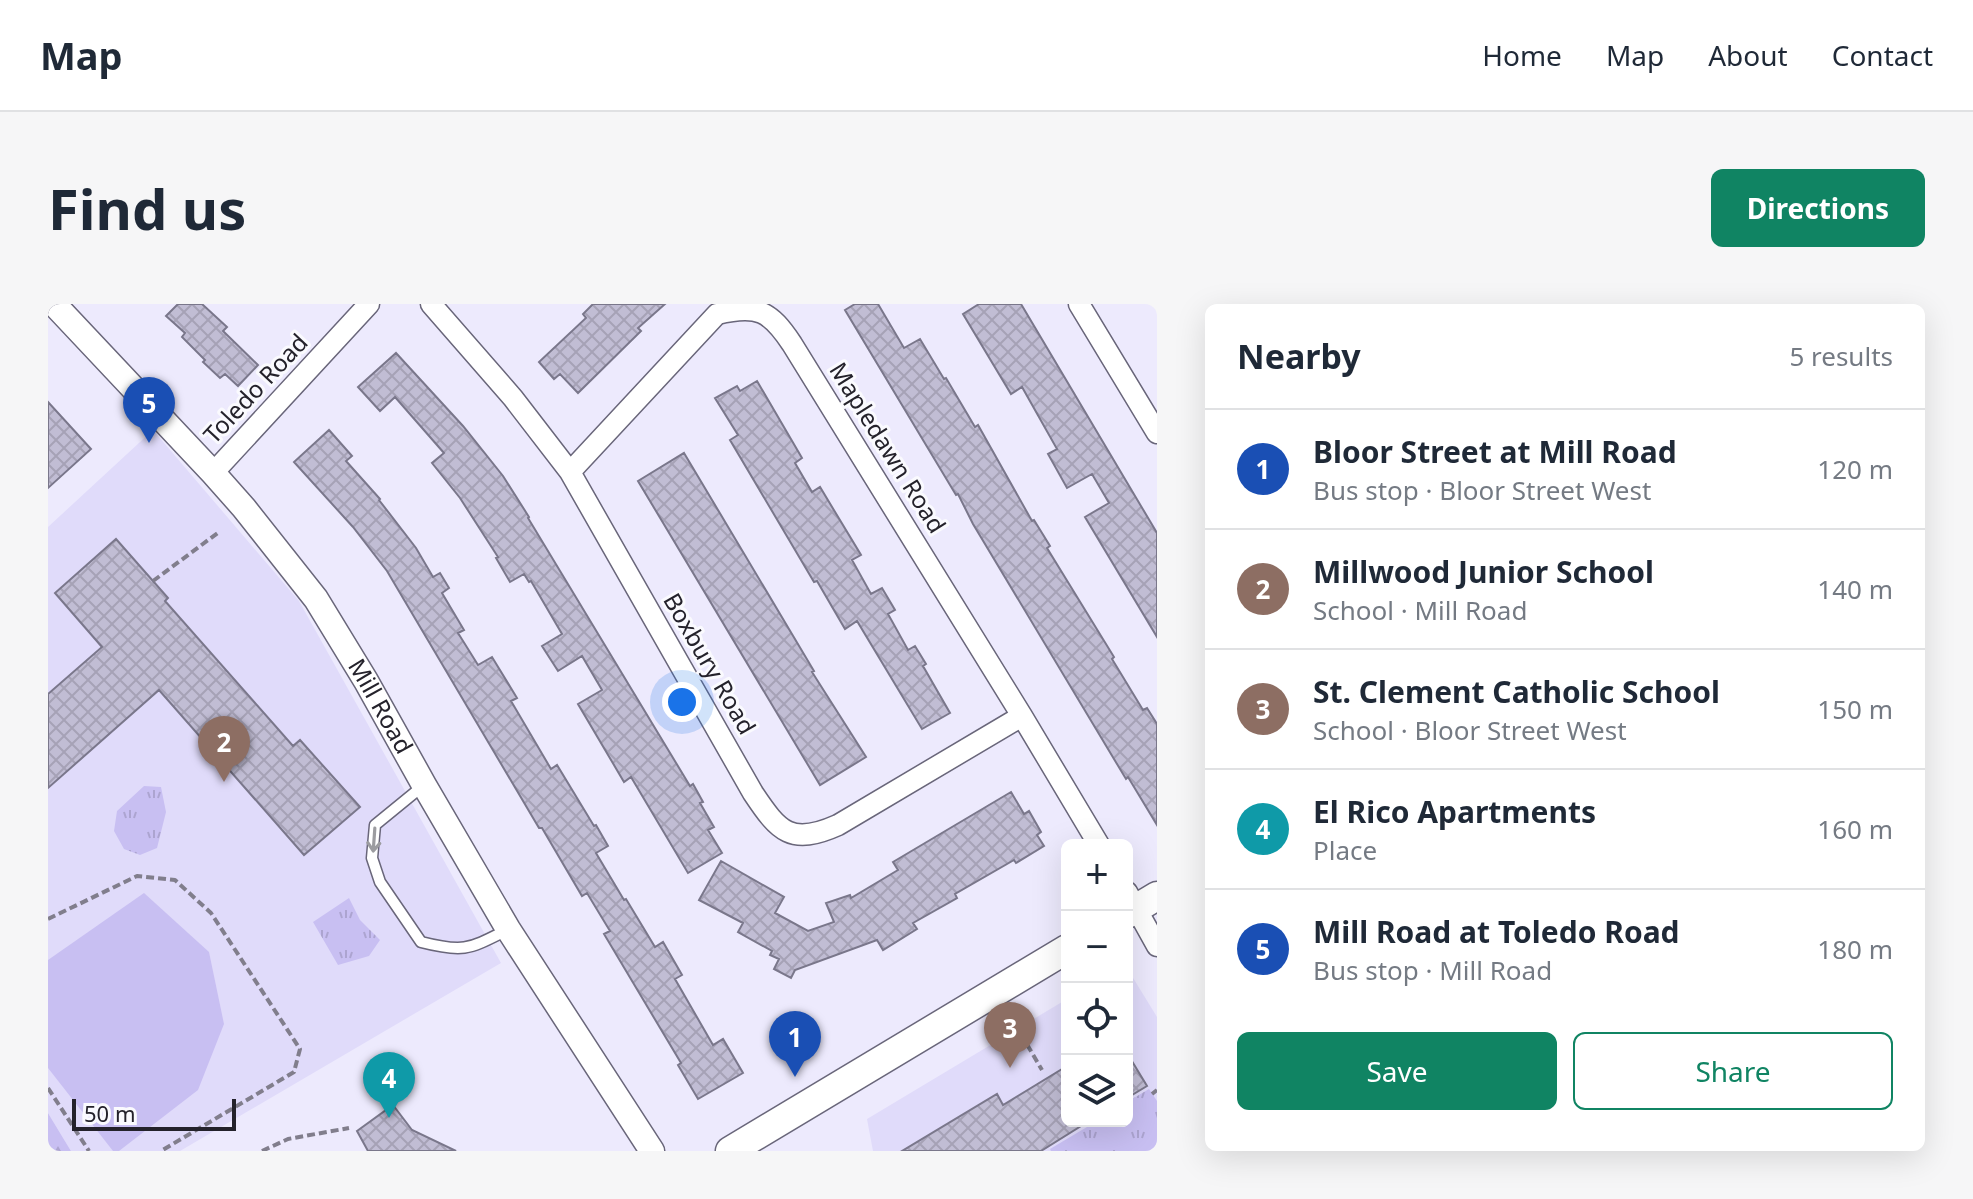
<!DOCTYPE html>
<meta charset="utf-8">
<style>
body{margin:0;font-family:"Noto Sans",sans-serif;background:#f6f6f7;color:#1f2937}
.controls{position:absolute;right:24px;bottom:24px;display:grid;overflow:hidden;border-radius:12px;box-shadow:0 8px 32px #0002}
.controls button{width:72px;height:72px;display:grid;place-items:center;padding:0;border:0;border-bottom:2px solid #e0e1e3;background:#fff;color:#1f2937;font:40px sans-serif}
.scale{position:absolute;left:24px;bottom:20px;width:164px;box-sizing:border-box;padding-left:8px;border:4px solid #24222b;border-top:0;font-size:22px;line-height:28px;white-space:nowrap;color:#24222b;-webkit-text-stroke:6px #fafafe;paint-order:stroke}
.you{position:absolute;left:634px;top:398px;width:28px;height:28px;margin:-20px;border:6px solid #fff;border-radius:50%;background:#1a73e8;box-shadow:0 0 0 12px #1a73e833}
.badge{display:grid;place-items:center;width:52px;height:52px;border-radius:50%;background:#108463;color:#fff;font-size:26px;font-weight:700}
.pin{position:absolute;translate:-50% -66px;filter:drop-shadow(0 2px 4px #0008)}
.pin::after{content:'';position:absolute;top:42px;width:28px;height:24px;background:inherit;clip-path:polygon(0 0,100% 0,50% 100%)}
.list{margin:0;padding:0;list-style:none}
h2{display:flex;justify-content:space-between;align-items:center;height:104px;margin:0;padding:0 32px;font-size:34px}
h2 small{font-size:26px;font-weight:400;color:#747a83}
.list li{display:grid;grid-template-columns:52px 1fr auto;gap:24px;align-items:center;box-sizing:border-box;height:120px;padding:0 32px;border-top:2px solid #e0e1e3}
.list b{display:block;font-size:30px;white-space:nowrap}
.list p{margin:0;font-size:26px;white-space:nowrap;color:#747a83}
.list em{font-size:26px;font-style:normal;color:#747a83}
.actions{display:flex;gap:16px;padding:24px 32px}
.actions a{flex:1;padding:18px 0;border:2px solid #108463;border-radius:12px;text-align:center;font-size:28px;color:#108463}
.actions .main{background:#108463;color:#fff}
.icon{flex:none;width:44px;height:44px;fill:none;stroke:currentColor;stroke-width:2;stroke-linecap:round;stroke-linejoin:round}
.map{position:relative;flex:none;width:1109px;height:847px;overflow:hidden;border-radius:12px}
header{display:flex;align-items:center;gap:48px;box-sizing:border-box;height:112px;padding:0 40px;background:#fff;border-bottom:2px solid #e0e1e3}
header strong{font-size:38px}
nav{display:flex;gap:44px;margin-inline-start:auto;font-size:28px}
.intro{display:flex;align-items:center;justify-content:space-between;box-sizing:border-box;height:192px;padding:0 48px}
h1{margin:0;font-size:56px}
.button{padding:20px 36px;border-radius:12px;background:#108463;color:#fff;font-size:28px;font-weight:700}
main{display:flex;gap:48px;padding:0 48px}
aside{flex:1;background:#fff;border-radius:12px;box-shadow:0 8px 32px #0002}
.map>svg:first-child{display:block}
.built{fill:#e0dbfa}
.grass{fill:url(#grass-tufts)}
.forest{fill:url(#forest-firs)}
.pitch{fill:#c8bff2}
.building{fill:url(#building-cross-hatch);stroke:#7a778b;stroke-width:2}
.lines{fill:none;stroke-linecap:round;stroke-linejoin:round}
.service-casing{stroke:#69667a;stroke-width:13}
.minor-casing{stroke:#69667a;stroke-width:23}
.tertiary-casing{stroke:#69667a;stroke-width:27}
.secondary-casing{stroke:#69667a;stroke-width:31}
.path{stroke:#817e8c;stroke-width:4;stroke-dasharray:8 4;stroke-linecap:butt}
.service{stroke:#fff;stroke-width:10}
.minor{stroke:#fff;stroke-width:20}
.tertiary{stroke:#fff;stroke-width:24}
.secondary{stroke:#fff;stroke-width:28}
.oneway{stroke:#9c9ca0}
.labels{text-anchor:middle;stroke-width:6;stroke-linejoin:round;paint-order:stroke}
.street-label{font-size:24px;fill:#24222b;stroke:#fafafe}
</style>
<header>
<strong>Map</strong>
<nav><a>Home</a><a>Map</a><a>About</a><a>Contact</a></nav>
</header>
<div class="intro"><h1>Find us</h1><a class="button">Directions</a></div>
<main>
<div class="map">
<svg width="1109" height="847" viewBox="0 0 1109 847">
<defs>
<pattern id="grass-tufts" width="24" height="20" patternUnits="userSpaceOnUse" patternTransform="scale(2)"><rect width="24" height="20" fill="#c8bff2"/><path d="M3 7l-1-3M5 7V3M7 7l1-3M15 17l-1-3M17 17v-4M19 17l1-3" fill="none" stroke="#aca4d0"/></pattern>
<pattern id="forest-firs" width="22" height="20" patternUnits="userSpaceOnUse" patternTransform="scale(2)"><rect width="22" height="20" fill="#c8bff2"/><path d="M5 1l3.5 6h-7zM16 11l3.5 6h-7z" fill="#aca4d0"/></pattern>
<pattern id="building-cross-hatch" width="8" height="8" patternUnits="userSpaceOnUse" patternTransform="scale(2)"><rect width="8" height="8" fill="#c1bdd4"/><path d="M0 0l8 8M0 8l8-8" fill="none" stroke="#a6a2b6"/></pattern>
</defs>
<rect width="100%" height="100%" fill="#edeafd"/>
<path class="built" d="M105,126L251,297L453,659L132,847H23L0,809V223Z
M1079,664L1109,713V847H825L819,815L1019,695V817H1079Z"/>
<path class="grass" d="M96,482L113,483L118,508L109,544L92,551L76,545L66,527L69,507Z
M301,594L312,616L332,636L321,652L290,661L265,618Z
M1101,785L1109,797V847H1003L1002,845L1049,817H1079V798Z"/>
<path class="forest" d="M0,809L23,847H0Z"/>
<path class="pitch" d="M96,589L161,648L176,720L150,786L71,847H65L0,764V656Z"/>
<path class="building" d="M130,0H154L179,23L175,27L210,61L190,82L177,70L172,74L155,58L157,56L134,33L137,29L118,12Z
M545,0H617L590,24L593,27L530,89L512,70L506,75L491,58L538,14L535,10Z
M807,0H830L856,44L872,35L896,75L898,74L927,123L930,121L984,217L986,216L1002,242L999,244L1066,353L1064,355L1095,406L1099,404L1109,420V521L1080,473L1078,475L925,220L910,190L908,191L797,6Z
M931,0H973L1109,229V333L1037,213L1061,199L1044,170L1019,184L1000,150L1009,145L974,83L963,90L915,10Z
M348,49L415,122L455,172L481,213L480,214L642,482L645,480L655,498L652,499L666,523L660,526L674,549L640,569L583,473L576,478L530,400L554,386L534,352L510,367L494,342L514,330L483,277L481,278L476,270L462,278L448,254L450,253L412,194L384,159L396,149L347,93L332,107L310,83Z
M709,77L754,154L747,159L764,188L772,183L813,251L804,256L823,290L834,284L847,306L840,310L860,346L867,342L878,360L875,362L902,409L874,425L809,317L797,325L769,277L766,278L682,136L690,131L667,94L689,82L692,87Z
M0,98L43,145L0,184Z
M281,126L304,152L298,157L332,195L331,196L368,244L385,273L392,269L401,284L394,289L416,326L410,329L430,361L444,353L469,394L463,397L503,465L509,461L546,522L548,521L560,542L548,549L576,596L578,595L607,643L615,638L634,671L627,675L665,741L675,735L695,769L650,795L630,761L633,759L556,630L562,627L539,589L534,592L494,524H491L339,267L305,223L246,158Z
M636,149L766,367L764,368L818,453L772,481L590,177Z
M68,235L120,294L117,297L245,442L252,436L312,503L256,551L111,386L0,484V390L54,343L7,289Z
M963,488L976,510L981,507L993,528L989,531L996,542L968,559L966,556L907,590L909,594L865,619L869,625L835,646L829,636L747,666L743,674L726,665L731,655L722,651L724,647L690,628L695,619L651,596L673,557L736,593L727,609L760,627L786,618L778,599L802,591L803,594L850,566L845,558Z
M1079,749L1099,782L1079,794Z
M1019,762V817H1041L993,847H854L949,790L955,801Z
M345,801L364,826L408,847H320L309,827Z"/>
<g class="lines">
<g class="service-casing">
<path id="service" d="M376,481L327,521L324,554L332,578L373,638C416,649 421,645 459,626"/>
</g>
<g class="minor-casing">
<path id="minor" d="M383,0L465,94L522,168L705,489C731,528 743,542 790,521L974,412
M1031,0L1109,129
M522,168L669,10C710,0 722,7 744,40L974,412L1051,541
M165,169L321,0
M1079,588L1109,642"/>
</g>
<g class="tertiary-casing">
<g id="tertiary">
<path id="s1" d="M6,0L165,169L196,204L268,295L318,377L376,481L460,625L604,847"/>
</g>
</g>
<g class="secondary-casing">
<path id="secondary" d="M1079,610L1109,592
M682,847L1019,645"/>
</g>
<path class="path" d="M105,277L171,228
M0,615L89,572L127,576L163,609L252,745L246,768L113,847
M967,720L994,766
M0,784L41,847
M1104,790L1109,786
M214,847L240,835L301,824"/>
<use href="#service" class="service"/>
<use href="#minor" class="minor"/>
<use href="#tertiary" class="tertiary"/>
<use href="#secondary" class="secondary"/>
</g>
<defs><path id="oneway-shaft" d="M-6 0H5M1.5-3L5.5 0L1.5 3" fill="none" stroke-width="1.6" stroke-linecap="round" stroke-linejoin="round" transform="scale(2)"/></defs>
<use class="oneway" href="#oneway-shaft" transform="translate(326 536) rotate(94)"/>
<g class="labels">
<g class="street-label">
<text transform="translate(208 85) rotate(-47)" y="8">Toledo Road</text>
<text transform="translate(839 144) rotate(58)" y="8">Mapledawn Road</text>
<text transform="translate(661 360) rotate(60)" y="8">Boxbury Road</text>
<text dy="8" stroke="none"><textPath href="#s1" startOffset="520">Mill Road</textPath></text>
</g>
</g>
</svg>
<div class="controls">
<button>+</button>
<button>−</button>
<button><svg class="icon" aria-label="locate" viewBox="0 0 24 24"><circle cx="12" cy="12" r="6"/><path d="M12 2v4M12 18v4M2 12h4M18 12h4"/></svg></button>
<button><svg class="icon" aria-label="layers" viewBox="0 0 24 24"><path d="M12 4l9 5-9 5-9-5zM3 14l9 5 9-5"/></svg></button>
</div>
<div class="scale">50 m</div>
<div class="you"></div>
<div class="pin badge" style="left:747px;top:773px;background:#1a4fb4">1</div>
<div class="pin badge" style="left:176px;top:478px;background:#8d6e63">2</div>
<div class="pin badge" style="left:962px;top:764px;background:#8d6e63">3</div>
<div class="pin badge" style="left:341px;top:814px;background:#0f9aa8">4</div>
<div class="pin badge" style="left:101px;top:139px;background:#1a4fb4">5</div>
</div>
<aside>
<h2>Nearby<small>5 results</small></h2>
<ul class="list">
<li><span class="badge" style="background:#1a4fb4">1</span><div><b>Bloor Street at Mill Road</b><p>Bus stop · Bloor Street West</p></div><em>120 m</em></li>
<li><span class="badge" style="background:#8d6e63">2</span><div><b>Millwood Junior School</b><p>School · Mill Road</p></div><em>140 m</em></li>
<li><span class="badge" style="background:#8d6e63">3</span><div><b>St. Clement Catholic School</b><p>School · Bloor Street West</p></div><em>150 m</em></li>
<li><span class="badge" style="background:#0f9aa8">4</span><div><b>El Rico Apartments</b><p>Place</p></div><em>160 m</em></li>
<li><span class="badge" style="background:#1a4fb4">5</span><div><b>Mill Road at Toledo Road</b><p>Bus stop · Mill Road</p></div><em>180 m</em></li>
</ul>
<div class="actions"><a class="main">Save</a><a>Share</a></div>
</aside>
</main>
